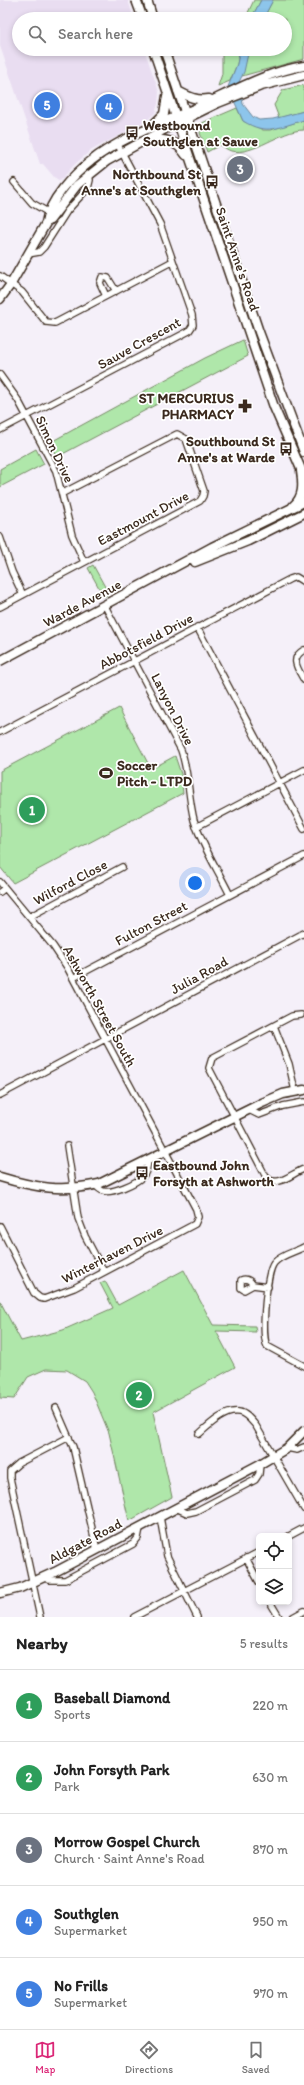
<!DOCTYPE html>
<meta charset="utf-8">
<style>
body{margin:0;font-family:Itim,sans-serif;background:#f6f6f6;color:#222}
.controls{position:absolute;right:12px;bottom:12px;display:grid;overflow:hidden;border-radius:6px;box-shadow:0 2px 6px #0003}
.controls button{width:36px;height:36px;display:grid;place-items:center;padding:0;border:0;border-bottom:1px solid #e0e0e0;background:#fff;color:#222;font:20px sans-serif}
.you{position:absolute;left:195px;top:883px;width:14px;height:14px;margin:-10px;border:3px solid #fff;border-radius:50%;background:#1a73e8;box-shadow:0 0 0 6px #1a73e833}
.badge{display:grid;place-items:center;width:26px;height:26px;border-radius:50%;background:#db2777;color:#fff;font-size:13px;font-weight:700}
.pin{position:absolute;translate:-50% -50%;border:2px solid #fff;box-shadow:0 1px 4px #0006}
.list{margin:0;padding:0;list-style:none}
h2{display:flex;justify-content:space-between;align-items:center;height:52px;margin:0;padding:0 16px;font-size:17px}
h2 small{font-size:13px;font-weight:400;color:#767676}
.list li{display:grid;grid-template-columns:26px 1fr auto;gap:12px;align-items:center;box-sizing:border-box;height:72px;padding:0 16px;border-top:1px solid #e0e0e0}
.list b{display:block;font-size:15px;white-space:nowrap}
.list p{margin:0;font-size:13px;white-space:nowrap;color:#767676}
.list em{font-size:13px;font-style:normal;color:#767676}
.icon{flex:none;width:22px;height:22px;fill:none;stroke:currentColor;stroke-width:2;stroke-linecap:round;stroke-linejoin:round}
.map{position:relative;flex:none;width:304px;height:1617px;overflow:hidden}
.search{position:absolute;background:#fff;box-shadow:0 2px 6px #0003;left:12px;right:12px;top:12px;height:44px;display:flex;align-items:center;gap:10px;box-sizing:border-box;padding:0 14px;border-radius:22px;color:#767676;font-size:15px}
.sheet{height:412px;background:#fff}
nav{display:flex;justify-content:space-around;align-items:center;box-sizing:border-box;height:56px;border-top:1px solid #e0e0e0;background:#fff;font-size:11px;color:#767676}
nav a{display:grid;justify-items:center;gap:2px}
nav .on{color:#db2777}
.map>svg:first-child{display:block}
.built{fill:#e9ddf1}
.green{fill:#afe7aa;stroke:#758864}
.water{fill:#8dc5eb;stroke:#6c8799}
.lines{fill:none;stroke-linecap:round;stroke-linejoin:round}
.street-casing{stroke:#3b2a1e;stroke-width:8}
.secondary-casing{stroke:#3b2a1e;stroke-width:11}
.street{stroke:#fff;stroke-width:5.5}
.secondary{stroke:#fff;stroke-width:8}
.labels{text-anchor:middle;stroke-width:3.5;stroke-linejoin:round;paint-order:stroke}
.poi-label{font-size:14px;font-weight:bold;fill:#3b2a1e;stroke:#fff;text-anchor:start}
.street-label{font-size:14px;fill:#3b2a1e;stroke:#fff}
</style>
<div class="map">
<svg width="304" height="1617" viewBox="0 0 304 1617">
<rect width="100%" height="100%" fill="#f5f0f9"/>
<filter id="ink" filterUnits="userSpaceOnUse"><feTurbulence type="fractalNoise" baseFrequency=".025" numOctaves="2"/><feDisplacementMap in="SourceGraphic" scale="8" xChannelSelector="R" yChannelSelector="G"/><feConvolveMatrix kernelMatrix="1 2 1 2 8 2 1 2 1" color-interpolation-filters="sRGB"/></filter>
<g filter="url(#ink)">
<path class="built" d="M0,0H128L134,19H19V49H144L159,92L158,104L155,113L146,121L90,151L74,165L60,181L54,177L43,164H40L0,46Z"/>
<path class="green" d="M254,0H261L251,19H245Z
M273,0H304V59L242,76L249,49H285V19H263Z
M224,49H240L237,64L230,81L218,86L222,74V52Z
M304,85V111L279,118L274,105L283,90Z
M237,108L243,121L263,130H270L304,120V130C280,130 254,156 231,151C228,150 223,147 220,145L207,152L200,133L202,123Z
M243,340L248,356L57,457L49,443L205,358Z
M36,449L44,464L0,487V469Z
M93,565L109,594L104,597L88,568Z
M119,708L151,769L175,756L181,774L183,793L13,883L0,867V771Z
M184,1270L213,1325L255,1326L256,1332L216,1331L235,1367L153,1412L172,1497L129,1521L109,1433L92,1392L85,1381L67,1370L46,1369L28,1377L14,1399L0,1398V1301L21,1341L63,1330L113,1308L100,1283L105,1281L118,1305Z"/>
<path class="water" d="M261,0H273L263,19H251Z
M240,49H249L244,72L239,82L243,104L253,117L259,120L273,119L304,111V120C279,127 267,136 243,121L228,87L237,64Z"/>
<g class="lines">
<g class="street-casing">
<path id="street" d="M14,182L32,203L51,214
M28,254L39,252L44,247L67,211L88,188L90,180L89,174
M0,276L22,292L46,322L55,323L173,261
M106,296L100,283L102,277L108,278L116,291
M0,375L18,400L56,471L72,535L84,562
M0,430L189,331L193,325L192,315L160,224L118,145
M0,537L12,572L23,595
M105,606L181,750C189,773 188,796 194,820C202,846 218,870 230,895
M0,607L200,501L203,496L204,491L186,439L177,434L63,493
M197,627L304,829
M304,650C289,658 298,669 304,680
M0,732L290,579L296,577L304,582
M196,827L304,770
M0,882L53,946L67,967L196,1209L198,1217L195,1224L74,1288L44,1299L40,1298L34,1293L0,1226
M0,892L5,888
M29,917L122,867
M73,978L304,856
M301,1015L292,1016L212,1058L209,1068L266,1177C277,1189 292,1173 304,1169
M274,1026L289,1064L295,1091
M0,1095L304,933
M249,1110L259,1115L283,1106L304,1102
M67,1146L78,1218L85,1236L104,1272
M95,1185C97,1187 100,1190 103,1191C112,1194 137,1183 143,1176C147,1172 147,1167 148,1161
M304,1247C295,1252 280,1255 274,1263C266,1273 261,1335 267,1346L304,1366
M253,1285C250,1280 247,1278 241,1280V1288L244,1290L253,1285L268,1287
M56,1408L73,1447L97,1550
M199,1434C208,1426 225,1409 239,1412C246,1413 251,1420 256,1426L304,1509
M287,1448L297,1450L304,1447
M176,1508L187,1513L196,1511L255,1480L259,1474L260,1464
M160,1517L167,1556L197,1617
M289,1536L304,1528
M246,1558L259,1582
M43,1577L49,1580H65L133,1544L138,1538L140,1528
M270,1602L279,1617
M40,1617L10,1478V1471L19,1463L69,1437
M134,1617L259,1552
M293,1617L304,1611"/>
</g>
<g class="secondary-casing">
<path id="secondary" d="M136,0L143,19
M147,0L153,19
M153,49L274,407L304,476
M164,49L259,332L304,452
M178,91C189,97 197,101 209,99
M154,124L164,114L167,96
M148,139C165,139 176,140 186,155
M50,220L77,185L107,161L167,128L218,103L261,86L304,75
M0,299L11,284L46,223C49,200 73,175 91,161C118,139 162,123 194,109C230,93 265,72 304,66
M293,506C304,497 303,484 301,471
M195,562L248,541L304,513
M0,661L212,547L304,502
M0,1177C36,1188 62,1192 99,1184L262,1103L283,1094L304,1090
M0,1593L20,1588L55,1572L260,1464L287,1448L304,1431"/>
</g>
<use href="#street" class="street"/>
<use href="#secondary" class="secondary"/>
</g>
</g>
<defs>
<g id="bus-bare" transform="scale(1.08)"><path d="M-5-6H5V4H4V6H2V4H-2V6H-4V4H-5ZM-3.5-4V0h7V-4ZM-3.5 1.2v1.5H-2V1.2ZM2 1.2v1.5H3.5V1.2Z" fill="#3b2a1e" stroke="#fff" stroke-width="2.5" paint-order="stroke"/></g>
<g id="pharmacy-bare" transform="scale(1.08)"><path d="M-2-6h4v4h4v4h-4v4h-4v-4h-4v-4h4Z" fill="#3b2a1e" stroke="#fff" stroke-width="2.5" paint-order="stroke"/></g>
<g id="stadium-bare" transform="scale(1.08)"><path d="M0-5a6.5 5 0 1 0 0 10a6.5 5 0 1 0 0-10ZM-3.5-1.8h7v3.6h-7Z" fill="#3b2a1e" stroke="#fff" stroke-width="2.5" paint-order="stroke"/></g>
</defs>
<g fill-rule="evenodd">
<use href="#bus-bare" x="132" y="133"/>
<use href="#bus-bare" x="212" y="182"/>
<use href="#pharmacy-bare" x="245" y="406"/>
<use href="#bus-bare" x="286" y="449"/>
<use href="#stadium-bare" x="106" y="773"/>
<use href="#bus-bare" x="142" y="1173"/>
</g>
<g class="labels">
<g class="poi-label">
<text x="143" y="130">Westbound<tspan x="143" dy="16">Southglen at Sauve</tspan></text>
<text x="201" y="179" text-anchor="end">Northbound St<tspan x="201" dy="16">Anne's at Southglen</tspan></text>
<text x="234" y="403" text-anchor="end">ST MERCURIUS<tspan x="234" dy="16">PHARMACY</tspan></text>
<text x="275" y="446" text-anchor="end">Southbound St<tspan x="275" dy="16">Anne's at Warde</tspan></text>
<text x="117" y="770">Soccer<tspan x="117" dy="16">Pitch - LTPD</tspan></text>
<text x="153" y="1170">Eastbound John<tspan x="153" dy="16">Forsyth at Ashworth</tspan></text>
</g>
<g class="street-label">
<text transform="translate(238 259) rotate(71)" y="5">Saint Anne's Road</text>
<text transform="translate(139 343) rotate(-29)" y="5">Sauve Crescent</text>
<text transform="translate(55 449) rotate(65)" y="5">Simon Drive</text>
<text transform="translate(143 518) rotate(-28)" y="5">Eastmount Drive</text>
<text transform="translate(82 603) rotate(-28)" y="5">Warde Avenue</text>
<text transform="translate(146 641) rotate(-28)" y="5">Abbotsfield Drive</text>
<text transform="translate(173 709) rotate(63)" y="5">Lanyon Drive</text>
<text transform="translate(70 882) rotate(-28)" y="5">Wilford Close</text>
<text transform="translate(151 923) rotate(-28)" y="5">Fulton Street</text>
<text transform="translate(199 975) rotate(-29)" y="5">Julia Road</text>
<text transform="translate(100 1006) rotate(61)" y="5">Ashworth Street South</text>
<text transform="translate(112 1254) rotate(-27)" y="5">Winterhaven Drive</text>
<text transform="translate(85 1541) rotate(-28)" y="5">Aldgate Road</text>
</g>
</g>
</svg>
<div class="controls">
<button><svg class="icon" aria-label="locate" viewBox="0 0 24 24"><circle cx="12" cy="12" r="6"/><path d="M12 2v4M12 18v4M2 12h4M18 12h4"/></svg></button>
<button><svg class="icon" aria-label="layers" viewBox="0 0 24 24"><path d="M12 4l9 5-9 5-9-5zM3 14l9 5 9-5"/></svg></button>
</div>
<div class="you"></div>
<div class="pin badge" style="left:32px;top:810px;background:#2e9e5b">1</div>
<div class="pin badge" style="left:139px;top:1395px;background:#2e9e5b">2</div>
<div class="pin badge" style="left:240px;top:169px;background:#6b7280">3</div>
<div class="pin badge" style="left:109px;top:107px;background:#3f7fe0">4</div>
<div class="pin badge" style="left:47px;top:105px;background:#3f7fe0">5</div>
<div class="search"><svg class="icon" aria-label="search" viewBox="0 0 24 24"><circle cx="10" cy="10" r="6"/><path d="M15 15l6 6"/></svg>Search here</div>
</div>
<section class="sheet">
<h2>Nearby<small>5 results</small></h2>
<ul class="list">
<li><span class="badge" style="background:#2e9e5b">1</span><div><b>Baseball Diamond</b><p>Sports</p></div><em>220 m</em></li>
<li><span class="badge" style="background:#2e9e5b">2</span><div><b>John Forsyth Park</b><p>Park</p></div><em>630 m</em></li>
<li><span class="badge" style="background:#6b7280">3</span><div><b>Morrow Gospel Church</b><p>Church · Saint Anne's Road</p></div><em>870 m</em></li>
<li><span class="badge" style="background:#3f7fe0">4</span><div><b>Southglen</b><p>Supermarket</p></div><em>950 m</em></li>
<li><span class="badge" style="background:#3f7fe0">5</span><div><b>No Frills</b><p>Supermarket</p></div><em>970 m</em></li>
</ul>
</section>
<nav>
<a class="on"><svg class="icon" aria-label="map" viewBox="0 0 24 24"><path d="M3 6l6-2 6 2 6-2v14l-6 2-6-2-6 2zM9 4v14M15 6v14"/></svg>Map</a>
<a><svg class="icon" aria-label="directions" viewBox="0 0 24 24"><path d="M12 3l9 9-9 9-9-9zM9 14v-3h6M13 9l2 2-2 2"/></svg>Directions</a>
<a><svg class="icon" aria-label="saved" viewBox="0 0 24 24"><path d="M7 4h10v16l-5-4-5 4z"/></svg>Saved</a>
</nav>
